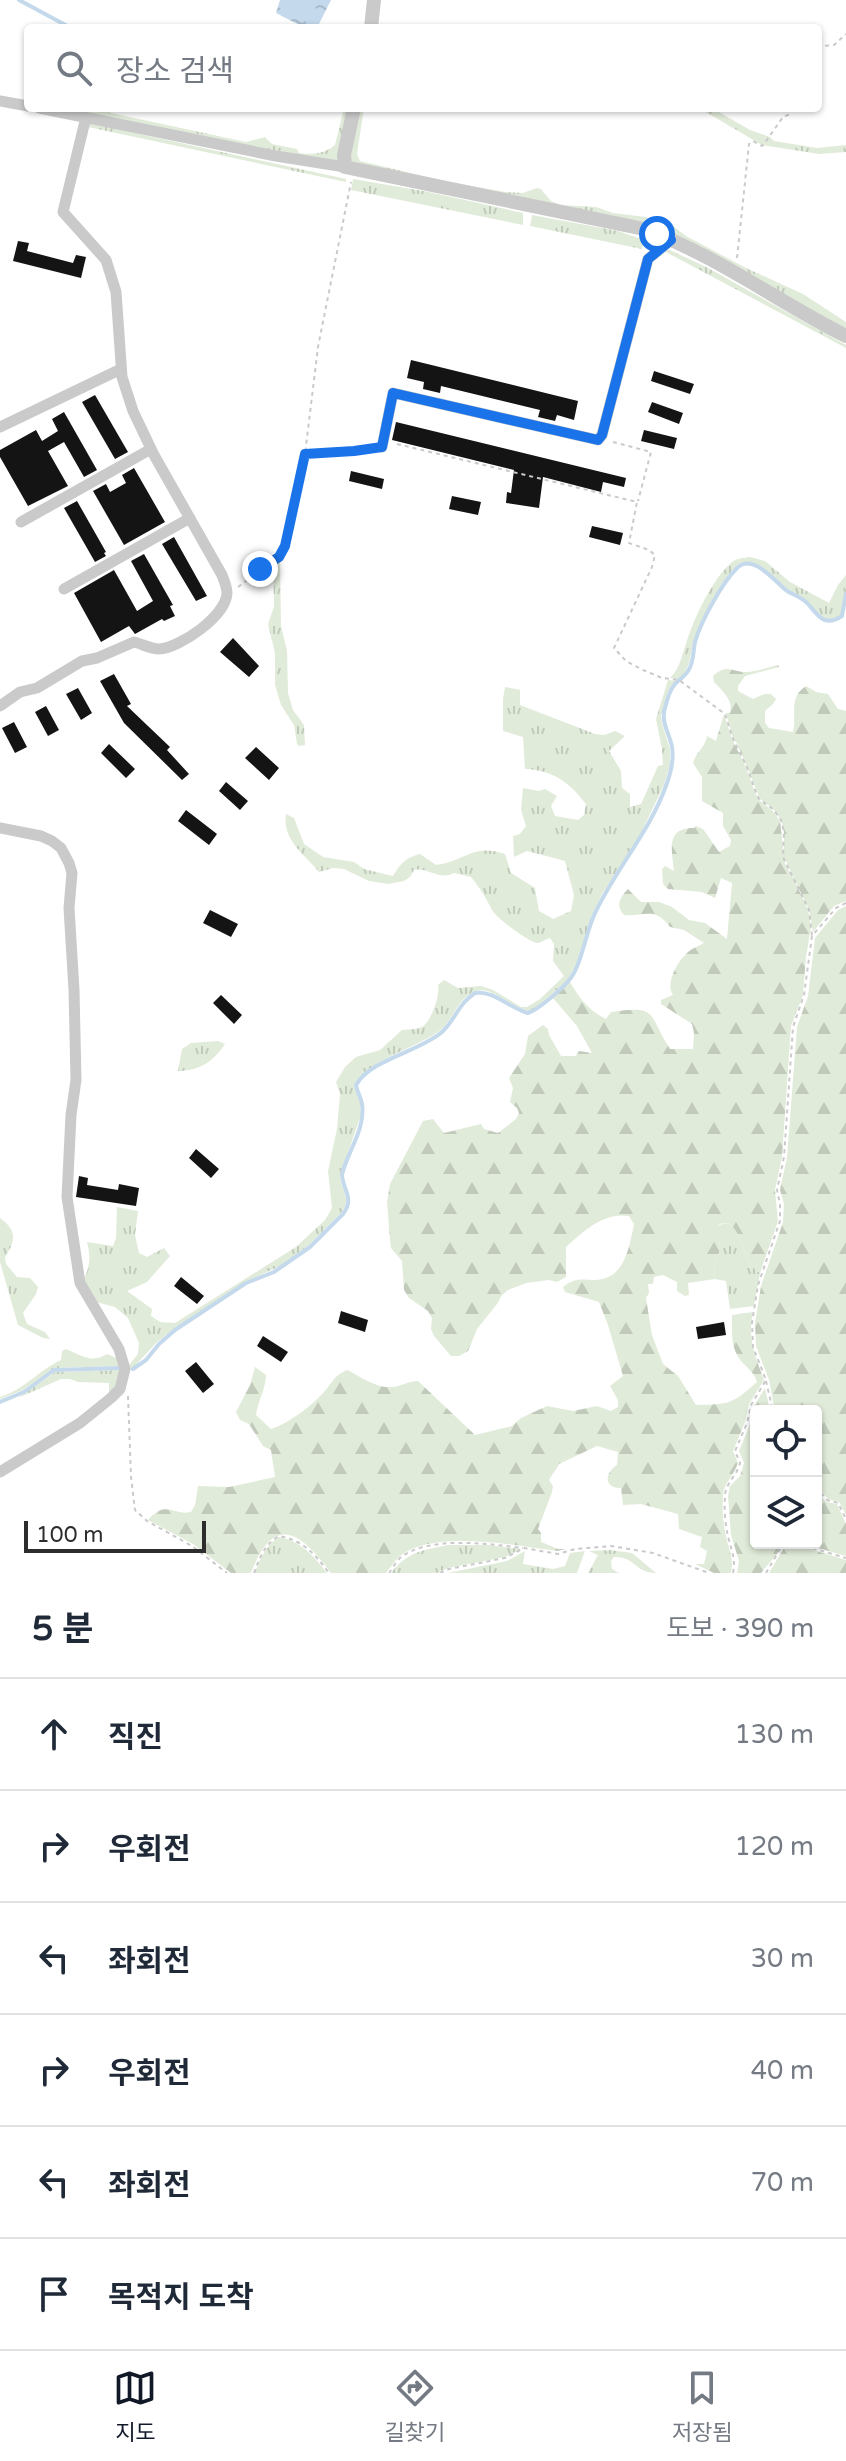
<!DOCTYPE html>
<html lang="ko">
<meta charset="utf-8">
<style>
body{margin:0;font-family:"Varela Round","Noto Sans KR",sans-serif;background:#f6f6f7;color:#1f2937}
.controls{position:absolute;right:24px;bottom:24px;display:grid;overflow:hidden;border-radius:8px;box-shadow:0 2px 6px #0004}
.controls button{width:72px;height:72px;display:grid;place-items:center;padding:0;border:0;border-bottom:2px solid #e0e1e3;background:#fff;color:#1f2937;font:40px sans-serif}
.scale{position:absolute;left:24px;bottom:20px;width:182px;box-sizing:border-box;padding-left:8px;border:4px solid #2d2d2d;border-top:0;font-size:22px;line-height:28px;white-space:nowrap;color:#2d2d2d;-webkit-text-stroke:6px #fff;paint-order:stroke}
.stop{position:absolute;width:24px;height:24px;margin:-18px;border:6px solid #1a73e8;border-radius:50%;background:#fff}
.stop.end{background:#1a73e8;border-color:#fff;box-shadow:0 2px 8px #0008}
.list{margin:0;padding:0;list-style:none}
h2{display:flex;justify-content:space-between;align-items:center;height:104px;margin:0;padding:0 32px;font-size:34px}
h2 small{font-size:26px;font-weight:400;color:#747a83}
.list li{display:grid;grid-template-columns:52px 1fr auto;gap:24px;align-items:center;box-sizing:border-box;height:112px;padding:0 32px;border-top:2px solid #e0e1e3}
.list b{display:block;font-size:30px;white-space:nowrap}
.list em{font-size:26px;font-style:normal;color:#747a83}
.icon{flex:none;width:44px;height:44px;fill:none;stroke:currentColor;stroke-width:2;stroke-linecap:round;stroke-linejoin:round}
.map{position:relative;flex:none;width:846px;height:1573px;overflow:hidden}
.search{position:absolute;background:#fff;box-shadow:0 2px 6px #0004;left:24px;right:24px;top:24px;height:88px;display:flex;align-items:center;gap:20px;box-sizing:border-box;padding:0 28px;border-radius:8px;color:#747a83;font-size:30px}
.sheet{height:776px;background:#fff}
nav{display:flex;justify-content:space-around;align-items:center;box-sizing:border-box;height:112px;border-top:2px solid #e0e1e3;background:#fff;font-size:22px;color:#747a83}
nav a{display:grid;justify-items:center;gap:4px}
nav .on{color:#111827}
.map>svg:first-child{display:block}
.grass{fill:url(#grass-tufts)}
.forest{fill:url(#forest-firs)}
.water{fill:url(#water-ripples)}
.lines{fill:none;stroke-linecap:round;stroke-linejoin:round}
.stream{stroke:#c4d9ec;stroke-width:4}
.building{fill:#141414}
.path{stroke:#cacaca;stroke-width:2;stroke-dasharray:4 4;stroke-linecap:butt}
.minor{stroke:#cacaca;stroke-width:11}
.tertiary{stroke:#cacaca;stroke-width:14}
.route{stroke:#1a73e8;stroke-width:10}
</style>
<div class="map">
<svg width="846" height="1573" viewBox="0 0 846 1573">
<defs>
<pattern id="grass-tufts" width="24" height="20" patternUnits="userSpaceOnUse" patternTransform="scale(2)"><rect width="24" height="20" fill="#e1ebd9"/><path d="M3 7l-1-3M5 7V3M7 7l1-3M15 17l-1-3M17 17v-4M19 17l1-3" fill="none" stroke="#c1cabb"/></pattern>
<pattern id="forest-firs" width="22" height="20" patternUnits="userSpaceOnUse" patternTransform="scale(2)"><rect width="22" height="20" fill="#e1ebd9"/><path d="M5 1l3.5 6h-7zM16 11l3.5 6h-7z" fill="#c1cabb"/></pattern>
<pattern id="water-ripples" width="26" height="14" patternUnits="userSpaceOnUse" patternTransform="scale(2)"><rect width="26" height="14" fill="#c4d9ec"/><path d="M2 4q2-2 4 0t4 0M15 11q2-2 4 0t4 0" fill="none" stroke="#a9bbcb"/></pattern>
</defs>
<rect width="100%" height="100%" fill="#fff"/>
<path class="grass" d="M53,108L95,110L98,108L102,109L103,112L105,109L109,110L111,113L246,142L265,137L272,144L297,149L299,153C312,155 324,154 335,145L344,108H351L340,157L336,162Z
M358,108H364L357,154L360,161L449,182L505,192L523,193L537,188L541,189L551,201L561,205L596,207L613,213L646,217L662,224L669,223L686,236L746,268L803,294L846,322V331L666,234L350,162Z
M699,108H712L750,130L770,137L774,141L817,148L846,145V152L819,154L762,145Z
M89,123L346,179V182L88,127Z
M353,179L429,192L523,213V225L351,190Z
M532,215L618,231L656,244L653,246L644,243L642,249L530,226Z
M668,249L708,268L846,345V348L664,251Z
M750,557L765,561L790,582L829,603L838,585L846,575V591L841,616C820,628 818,609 805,600C800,596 794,594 789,590C771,578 766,562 740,563C723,576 701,618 695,639C689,655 692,667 679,679L670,678C680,668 681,658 686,644C693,620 712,579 732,562C737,558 744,558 750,557Z
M280,558L281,626L287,651L288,693L293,710L304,725L305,745L299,746L297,744L294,725L281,705L275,685V653L268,624L274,607L273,563Z
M668,680L676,681L668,692L661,715L662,724L670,749V765L664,785L640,835L602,894L592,915L577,962L568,980L538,1006L528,1011C511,1007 492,986 476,991C457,997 453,1022 438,1032C415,1048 365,1062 354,1085L360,1103L361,1115L340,1175C340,1190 353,1198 341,1213L309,1245L280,1266L245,1282L174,1329L157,1342L132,1369H126L138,1354L139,1343L128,1318L115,1307L92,1301L82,1282C90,1269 91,1257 87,1242L113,1246L116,1238L117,1207L138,1211L135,1235L139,1253L147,1257L164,1248L170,1256L147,1282L127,1291L152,1309L151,1316L160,1322L175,1323L296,1247L325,1220L332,1208L328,1171L337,1129L340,1094L336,1082L345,1067L356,1057L380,1050L402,1030C409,1029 416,1030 422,1027C432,1020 440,996 438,985L444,980L458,988L481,986L493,990L521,1007H527L540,999L564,976L553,961L554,944L550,938C546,939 542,942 538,943C531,944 495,917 492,910C486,898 480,888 471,877L454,873C438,881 429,867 414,870L410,877L404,881L388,884L369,881L344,869L333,868L319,872C304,854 282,840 286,814L294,818L304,844L323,857L354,862L364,869L393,876C401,863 405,858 420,854L436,865C466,861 473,843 505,854L511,873L535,888L539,911L553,919L571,911L574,895L565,861L527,851L514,857L513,836L520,834L526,826L521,810L523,788L539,791L545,789L557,796L551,806L555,816L578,820L584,815L586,804C570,783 553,770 525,769L523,737L503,731V699L505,687L520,690V705L595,734L604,735L615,731L625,736L609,751L621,771L622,788L630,794V807L641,804L658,766L663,765L662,749L656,719Z
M218,1041L225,1044C213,1062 199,1071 178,1071L182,1049L191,1043Z
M0,1218C17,1230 16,1241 5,1257L6,1264L17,1277L30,1278L38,1287L36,1294L23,1313L27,1324L45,1332L50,1339L43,1338L18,1325L0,1262Z
M729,1223C746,1238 741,1260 760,1273L754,1306L730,1309L726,1281L715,1279L714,1267L720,1250L718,1225Z
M66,1349C81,1355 91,1364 107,1354L119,1359L120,1378L109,1396V1383L78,1382L70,1379H61L18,1398L55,1372L119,1370V1366L54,1368L23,1390L0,1399V1397C24,1390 39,1370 61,1360L62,1351Z
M279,1537C301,1541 314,1556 327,1573H255C261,1557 265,1546 279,1537Z
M448,1545H489L521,1549L505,1557L448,1568L437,1573H391C407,1552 423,1550 448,1545Z
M610,1550L632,1553L656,1573C635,1573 635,1556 614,1557L611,1561L612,1569L619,1573H588L598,1555L589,1551Z
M525,1551L523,1564L553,1569L565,1566L570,1553L585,1551L577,1573H448L507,1561Z"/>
<path class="forest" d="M778,665L779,667L745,676L738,686V691L753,699L764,694H771L776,699L773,704L765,711V723L769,728L793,732C797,713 788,698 806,686L816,692L828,694L838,709L846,711V901L834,906L813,932L809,910L784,857V832L781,820L773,809L760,799L737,743L733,739L726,713H730C734,701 722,690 714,682L713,676C727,664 730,671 744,672C754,673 768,667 778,665Z
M724,714L732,739L746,767L754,790L759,800L772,810L780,821L785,864L793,877L808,910L811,927L806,957L803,995L791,1026L782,1157L775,1190L778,1221L760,1273C741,1260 746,1238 729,1223L719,1224L720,1250L714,1267L715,1279L688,1283L689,1295L685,1296L677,1291V1282L663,1275L654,1277L653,1284H648L649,1293L646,1298L652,1335L663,1364L678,1376L696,1405C730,1404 731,1405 757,1382C754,1372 747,1368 741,1361C730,1347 732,1331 732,1315L753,1312C747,1338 755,1356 764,1380L749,1404L745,1422L733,1451L738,1463C734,1476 723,1483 723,1497C722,1509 723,1524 726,1536C729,1550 734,1558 731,1573H714L695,1564H704L707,1551L700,1547L702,1537L679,1529L678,1514L641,1504L623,1505L621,1488C604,1488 604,1474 617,1465L618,1452L597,1446L559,1464L549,1480L553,1486L552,1492L538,1529L541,1533V1542L558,1549H566L557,1551C517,1546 431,1528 398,1558C394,1562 390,1568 386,1573H331C300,1531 274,1513 251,1573H231L193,1544L148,1520C166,1499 173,1516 191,1512L195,1505L198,1486L229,1487L275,1477L271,1450L263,1446L249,1424L240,1420L236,1412L250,1385L255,1367L266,1375C266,1388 258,1401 256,1415L271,1429C290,1423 316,1403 328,1387C336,1377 335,1376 347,1370C360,1376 377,1389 392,1387C401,1387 407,1381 418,1381L475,1435L512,1426L521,1418L547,1406L573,1411L597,1406L611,1411L618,1407V1400L610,1386L623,1376L608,1325L599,1302L565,1292L563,1287C573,1279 580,1279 593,1280C624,1281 629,1249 634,1224L629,1216C603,1212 584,1231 566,1247V1277L557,1282L549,1280L526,1283L508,1290L502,1295L497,1304L477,1329L468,1351L459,1356H451L434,1336L431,1329L432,1318L428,1311L409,1298L404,1290L402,1261L391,1248L390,1240L387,1202L390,1184L423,1121L433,1119L444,1133L481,1124L484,1129L498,1133L516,1119L519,1113L517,1108L510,1102L513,1088L509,1078L525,1054L528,1036L543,1025L548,1029L549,1035L561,1056H576L579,1051L592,1053L577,1026L552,997L570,982C579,998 589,1011 606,1019L611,1012C659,1005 647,1013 670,1049H693L694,1033L692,1024L661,1004V1000L673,995C665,984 677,962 687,953C692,948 699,946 704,943L684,930L670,927C654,906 645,917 624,915C615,906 620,897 628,889L641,902H659L672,907L689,920L705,923L727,939L732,883L721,878L715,898L702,892L668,889L663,884L662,869L665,866L674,871C672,852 665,827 694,828L696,826L703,829L719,852L730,846L731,840L723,826V813L702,801V777L693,763C696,752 705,748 707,736L716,741Z
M846,906V1515L839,1502L828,1499L816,1485V1411H775L769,1380L756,1346L755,1323L761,1286L783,1222L784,1204L780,1190L787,1157L797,1027L808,996L815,938L838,910Z
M765,1388L770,1411H756V1543H782L777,1554L761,1573H737L739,1561L731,1535L728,1496L730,1486L740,1476L744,1463L739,1451L750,1424L754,1406Z
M816,1491L826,1502L837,1504L846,1524V1556L800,1543H816Z
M794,1544L846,1560V1573H769L785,1546Z"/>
<path class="water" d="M280,0H331L317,28H305L276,13Z"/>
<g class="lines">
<path class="stream" d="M19,0L71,28
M103,109V108
M133,1369L146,1360L159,1344L175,1330L246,1283L274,1272L310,1247L343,1214C355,1198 343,1191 342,1175C347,1152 366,1129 362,1104C361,1097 357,1092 356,1085C371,1059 419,1052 442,1032C455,1020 459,1003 475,993C494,990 509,1008 528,1013C538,1010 563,988 570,979C582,964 586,930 596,911C617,867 651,830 667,783C671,772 674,759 672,747C670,735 662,725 664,712C666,703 669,691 675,684C679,680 685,676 688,671C694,663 693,651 695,642C701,621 722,583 737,568C753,552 776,583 787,591C794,595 803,598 808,604C818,615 824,628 842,616L846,594
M0,1402L24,1392L54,1370L119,1368"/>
</g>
<path class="building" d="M18,241L29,243L27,251L73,263L76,255L86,257L81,278L13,261Z
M411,360L578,401L574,420L557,415L555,421L538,417L540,410L441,386L440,393L423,389L424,382L407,378Z
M654,371L694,384L690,394L651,381Z
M95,395L128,452L115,459L82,402Z
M652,402L683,413L679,424L648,412Z
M64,412L97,470L84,477L64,442L48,451L68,486L28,506L0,457V450L36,430L42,441L58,431L52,419Z
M396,422L626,478L624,487L603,482L601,492L543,477L539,508L506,503L507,492L511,493L514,470L392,440Z
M644,430L677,438L674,449L641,441Z
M134,468L165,522L124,545L93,491L106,484L110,492L126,483L122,475Z
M351,471L384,479L382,489L349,481Z
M452,496L481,502L478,515L449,509Z
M77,501L106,552L104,553L106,556L95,562L64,508Z
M592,526L623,533L620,545L589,537Z
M174,537L207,596L196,601L162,544Z
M144,554L173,605L170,606L175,616L164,621L162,619L135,634L129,626L101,642L74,593L114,570L137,611L153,601L131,561Z
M233,638L259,666L249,677L220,652Z
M114,674L131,704L127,706L170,747L167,750L189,774L182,780L124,723L100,681Z
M78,688L92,713L81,720L66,694Z
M46,706L59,730L48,736L35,712Z
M14,722L27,747L15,753L2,728Z
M109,744L135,769L126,778L101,753Z
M256,747L279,768L269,780L245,758Z
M226,782L248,801L240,810L219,791Z
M186,810L217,834L209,845L178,821Z
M210,910L238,924L231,937L203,923Z
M221,995L242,1015L234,1024L213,1003Z
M196,1149L219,1169L211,1178L189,1158Z
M79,1176L88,1178L87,1185L118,1190L119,1184L139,1188L136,1206L76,1197Z
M181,1277L204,1296L197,1304L174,1286Z
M341,1311L368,1320L365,1332L338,1323Z
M724,1322L726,1335L698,1339L696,1327Z
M263,1336L288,1352L281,1362L257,1346Z
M196,1362L214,1384L203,1393L185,1371Z"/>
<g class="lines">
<path class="path" d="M818,43L823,46L834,45L846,34
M737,258L749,144L753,141L762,146L764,144L783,117L788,115L789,108
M613,442L651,452L638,501
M397,444L637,502L629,543L649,550L655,555L652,567L614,648L626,661L643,670L662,678L679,680L725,714L733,739L747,767L755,790L759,799L773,809L781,820L784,832L783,857L809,910L812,936
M305,454L372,449
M238,587L279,557L285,546L305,454L318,347L351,182
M766,1381L773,1411
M128,1396L131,1477L135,1510L147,1521L192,1546L227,1573
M816,1487L827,1500L838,1503L846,1519
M254,1573C260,1557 264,1545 279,1536C303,1540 315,1554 329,1573
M389,1573C392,1569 396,1562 400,1558C429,1535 489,1544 523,1548
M440,1573L449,1569L505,1558L524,1548L558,1554L575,1549L611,1546L653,1553L709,1573
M733,1573C736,1558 731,1550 728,1536C725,1524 724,1509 725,1497C725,1483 737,1476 740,1463L735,1451L747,1423L751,1405L766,1380L753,1347L752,1323L758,1285L780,1221V1204L777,1190L784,1157L793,1027L804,995L812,936L836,908L846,903
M766,1573L783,1544L795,1543L846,1558"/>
<path class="minor" d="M0,101L28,106
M39,108L276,156L345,167
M0,427L121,369
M382,447L393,393L598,440L602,435L648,259L671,240
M21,522L151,449
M64,589L190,518
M0,706L20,692L37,688L82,661L97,658L134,642C142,644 151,649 159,649C180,648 226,616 227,593C227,587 224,580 222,575L154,455L133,411L122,377L116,292L106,260L63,212L86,117
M0,828L41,836L52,841L61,848L69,863L72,873L69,908L74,990L76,1080L71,1115L67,1197L80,1283L119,1349L125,1369L120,1389L111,1398L80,1423L0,1472"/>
<path class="tertiary" d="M371,28L374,0
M354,108L344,155L345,167L644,229C716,255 778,302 846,336"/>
</g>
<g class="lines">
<path class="route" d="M260,569L279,557L285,546L305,454L354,451L382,447L393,393L598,440L602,435L648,259L671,240L657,234"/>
</g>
</svg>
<div class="controls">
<button><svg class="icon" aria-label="locate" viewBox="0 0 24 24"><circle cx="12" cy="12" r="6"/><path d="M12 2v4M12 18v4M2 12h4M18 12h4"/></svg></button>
<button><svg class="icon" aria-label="layers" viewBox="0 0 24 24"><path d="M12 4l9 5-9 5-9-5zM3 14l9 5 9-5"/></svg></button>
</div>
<div class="scale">100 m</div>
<div class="stop" style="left:657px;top:234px"></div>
<div class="stop end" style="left:260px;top:569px"></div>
<div class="search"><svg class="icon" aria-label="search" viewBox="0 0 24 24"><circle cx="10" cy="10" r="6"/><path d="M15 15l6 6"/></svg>장소 검색</div>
</div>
<section class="sheet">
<h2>5 분<small>도보 · 390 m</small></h2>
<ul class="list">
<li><svg class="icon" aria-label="ahead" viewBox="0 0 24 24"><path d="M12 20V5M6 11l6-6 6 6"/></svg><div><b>직진</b></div><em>130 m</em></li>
<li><svg class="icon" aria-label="right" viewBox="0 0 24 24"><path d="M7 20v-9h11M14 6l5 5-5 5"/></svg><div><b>우회전</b></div><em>120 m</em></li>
<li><svg class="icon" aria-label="left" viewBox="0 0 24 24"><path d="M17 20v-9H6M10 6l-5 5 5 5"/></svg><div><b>좌회전</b></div><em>30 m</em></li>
<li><svg class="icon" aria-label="right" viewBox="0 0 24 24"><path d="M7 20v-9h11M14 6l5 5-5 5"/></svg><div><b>우회전</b></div><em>40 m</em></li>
<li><svg class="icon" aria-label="left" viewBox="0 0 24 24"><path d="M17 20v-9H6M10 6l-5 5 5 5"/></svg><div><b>좌회전</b></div><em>70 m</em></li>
<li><svg class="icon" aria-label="arrive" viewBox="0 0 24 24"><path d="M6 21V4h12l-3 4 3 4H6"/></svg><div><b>목적지 도착</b></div></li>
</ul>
</section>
<nav>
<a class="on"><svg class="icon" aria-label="map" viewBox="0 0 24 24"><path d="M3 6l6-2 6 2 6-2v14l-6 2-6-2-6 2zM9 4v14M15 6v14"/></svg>지도</a>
<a><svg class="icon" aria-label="directions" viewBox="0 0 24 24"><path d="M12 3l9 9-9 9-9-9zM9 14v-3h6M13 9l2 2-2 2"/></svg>길찾기</a>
<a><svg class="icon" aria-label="saved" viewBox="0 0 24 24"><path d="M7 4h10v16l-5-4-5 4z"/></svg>저장됨</a>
</nav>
